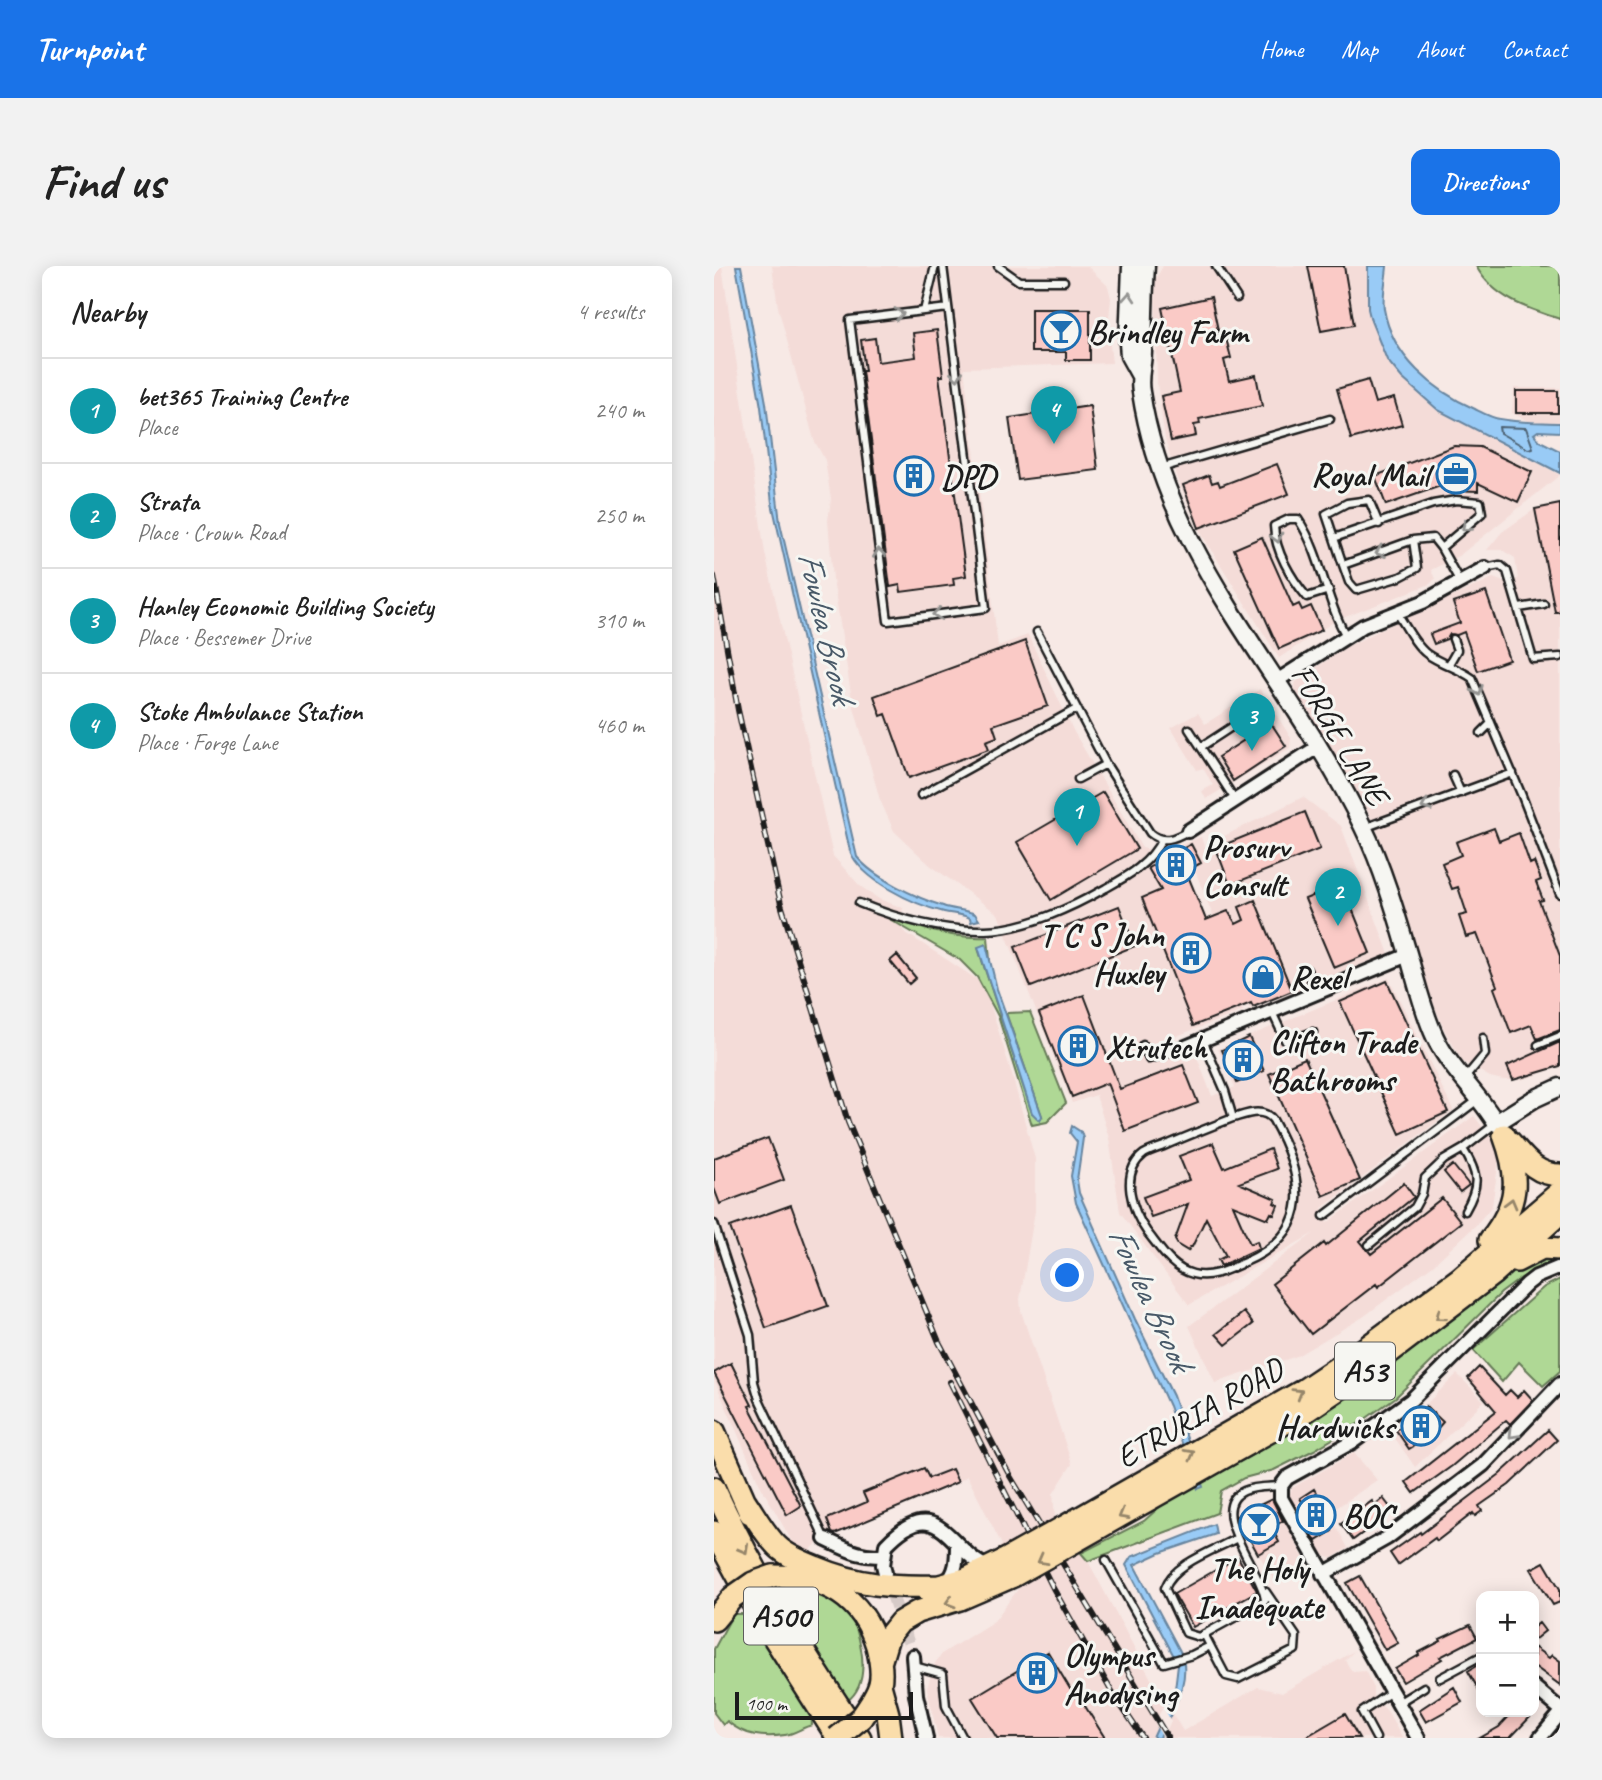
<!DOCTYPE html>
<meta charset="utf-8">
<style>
body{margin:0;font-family:Caveat,sans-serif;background:#f2f2f2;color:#222}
.controls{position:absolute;right:21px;bottom:21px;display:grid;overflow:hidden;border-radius:14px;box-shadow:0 4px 18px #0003}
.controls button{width:63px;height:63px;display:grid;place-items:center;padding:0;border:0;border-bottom:2px solid #e0e0e0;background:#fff;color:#222;font:35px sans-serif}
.scale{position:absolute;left:21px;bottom:18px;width:178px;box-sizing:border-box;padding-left:7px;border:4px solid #1c1c1c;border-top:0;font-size:19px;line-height:24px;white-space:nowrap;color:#1c1c1c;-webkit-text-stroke:5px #f6f6f2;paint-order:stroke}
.you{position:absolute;left:354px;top:1010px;width:24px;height:24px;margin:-18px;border:5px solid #fff;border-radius:50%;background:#1a73e8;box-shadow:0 0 0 10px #1a73e833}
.badge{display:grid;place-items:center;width:46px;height:46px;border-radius:50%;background:#1a73e8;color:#fff;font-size:23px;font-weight:700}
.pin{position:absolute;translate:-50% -58px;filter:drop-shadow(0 2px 4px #0008)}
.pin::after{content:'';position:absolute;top:37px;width:24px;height:21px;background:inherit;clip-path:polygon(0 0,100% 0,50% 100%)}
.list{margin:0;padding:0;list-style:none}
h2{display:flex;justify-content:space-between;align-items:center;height:91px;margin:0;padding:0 28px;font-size:30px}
h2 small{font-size:23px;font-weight:400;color:#767676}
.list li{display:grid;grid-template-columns:46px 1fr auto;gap:21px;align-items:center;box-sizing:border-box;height:105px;padding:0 28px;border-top:2px solid #e0e0e0}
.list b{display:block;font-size:26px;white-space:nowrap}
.list p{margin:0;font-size:23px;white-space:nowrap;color:#767676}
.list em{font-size:23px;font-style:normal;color:#767676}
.map{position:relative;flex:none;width:846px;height:1472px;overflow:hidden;border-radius:14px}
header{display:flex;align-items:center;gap:42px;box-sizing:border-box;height:98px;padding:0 35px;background:#1a73e8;color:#fff}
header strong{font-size:33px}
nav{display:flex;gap:38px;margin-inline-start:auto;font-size:24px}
.intro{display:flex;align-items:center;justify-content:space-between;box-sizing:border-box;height:168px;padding:0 42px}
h1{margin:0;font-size:49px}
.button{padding:18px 32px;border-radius:14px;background:#1a73e8;color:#fff;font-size:24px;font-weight:700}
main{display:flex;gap:42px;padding:0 42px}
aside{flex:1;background:#fff;border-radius:14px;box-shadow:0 4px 18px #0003}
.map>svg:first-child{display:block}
.built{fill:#f4dcd8}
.green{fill:#afd895;stroke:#667a58;stroke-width:2}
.water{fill:#99cbf6;stroke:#67859f;stroke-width:2}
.pier{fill:#f7e9e5}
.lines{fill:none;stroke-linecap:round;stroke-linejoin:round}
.shore{stroke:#4e6273;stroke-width:2}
.building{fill:#facac6;stroke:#1c1c1c;stroke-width:2}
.minor-tunnel{stroke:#d6cac7;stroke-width:12;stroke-dasharray:12 6;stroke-linecap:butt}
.service-casing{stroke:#1c1c1c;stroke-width:11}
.minor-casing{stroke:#1c1c1c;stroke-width:18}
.tertiary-casing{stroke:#1c1c1c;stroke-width:21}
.trunk-casing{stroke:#1c1c1c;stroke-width:26}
.service{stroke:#f6f6f2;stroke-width:6}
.minor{stroke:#f6f6f2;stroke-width:12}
.tertiary{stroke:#f6f6f2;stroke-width:16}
.trunk{stroke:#faddab;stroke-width:21}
.rail-casing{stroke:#1c1c1c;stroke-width:6}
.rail{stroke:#f6f6f2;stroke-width:3.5;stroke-dasharray:10;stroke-linecap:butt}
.trunk-bridge-casing{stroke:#1c1c1c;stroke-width:26;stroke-linecap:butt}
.trunk-bridge{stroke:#faddab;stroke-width:21}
.oneway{stroke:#949492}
.oneway2{stroke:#96866b}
.labels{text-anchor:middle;stroke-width:6;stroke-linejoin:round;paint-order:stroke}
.shield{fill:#f6f6f2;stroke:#5d5d5c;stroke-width:2}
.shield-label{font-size:32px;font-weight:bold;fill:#1c1c1c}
.poi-label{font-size:33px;font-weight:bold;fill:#1c1c1c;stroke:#f6f6f2;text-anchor:start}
.street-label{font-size:33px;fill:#1c1c1c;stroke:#f6f6f2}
.water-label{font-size:35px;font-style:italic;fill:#485968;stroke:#f6f6f2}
</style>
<header>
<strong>Turnpoint</strong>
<nav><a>Home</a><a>Map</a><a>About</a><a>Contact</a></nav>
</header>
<div class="intro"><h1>Find us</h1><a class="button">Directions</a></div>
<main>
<aside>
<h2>Nearby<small>4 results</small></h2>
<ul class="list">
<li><span class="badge" style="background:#0f9aa8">1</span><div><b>bet365 Training Centre</b><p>Place</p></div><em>240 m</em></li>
<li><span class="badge" style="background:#0f9aa8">2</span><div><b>Strata</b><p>Place · Crown Road</p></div><em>250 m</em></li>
<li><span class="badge" style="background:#0f9aa8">3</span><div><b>Hanley Economic Building Society</b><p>Place · Bessemer Drive</p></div><em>310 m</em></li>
<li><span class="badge" style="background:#0f9aa8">4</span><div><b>Stoke Ambulance Station</b><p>Place · Forge Lane</p></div><em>460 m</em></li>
</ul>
</aside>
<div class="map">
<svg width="846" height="1472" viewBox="0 0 846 1472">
<rect width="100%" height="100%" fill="#f7e9e5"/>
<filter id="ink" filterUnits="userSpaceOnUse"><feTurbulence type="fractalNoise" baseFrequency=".0143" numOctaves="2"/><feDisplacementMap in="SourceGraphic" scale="14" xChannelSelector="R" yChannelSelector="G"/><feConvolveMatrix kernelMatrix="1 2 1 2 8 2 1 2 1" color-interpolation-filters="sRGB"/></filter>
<g filter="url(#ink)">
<path class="built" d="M0,0H8L51,287L119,590L146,620L165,633L189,642L185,658L192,667L270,718L298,809L321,893V945L306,1033L307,1045L358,1198L339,1228L341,1251L364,1287H367L374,1295L452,1441L439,1472H224L213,1422L221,1397L229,1387L280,1355L305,1322L285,1282L288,1279L253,1210L244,1216L119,1269L103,1277L95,1286L80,1279L45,1217L0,1113Z
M58,0H373L394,20L397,32L394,61L398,97L250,102L284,380L314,369L360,466L428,582L449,586L487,571L490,580L589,531L627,560L675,688L536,743L482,607L474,609L529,745L460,771L469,795L483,791L498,830L521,821L504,783L675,712L739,844L608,942L613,957L760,850L780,876L785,893L778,940L761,960L719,999L649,1051L583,1090L501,1117L475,1060L600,967L475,1039L406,946L395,872L382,829L358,837L284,648L216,599L180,565L166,534L138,434L119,313L114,255L117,233L111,194L100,174L64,41Z
M449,0H654V43L657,55L673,94L688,112L724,144L775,169L846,209L746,289L717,304L721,313L716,318L621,355L565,392L488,269L463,213L451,173L443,117L441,14Z
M800,122H846V157L814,155L798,147Z
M846,238V801L807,814H789L776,811L748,795L730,763L717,731L665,569L657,551L580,423L582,416L629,383L670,362L779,312L790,316L804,313L801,292L788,284H773L788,266L821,243Z
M546,423L577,472L576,482L492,533L488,525L499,519L489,502L483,504L457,462L484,447L491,458Z
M743,1108L770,1135L701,1201L676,1165L701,1149Z
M640,1187L663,1214L615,1247L634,1282L618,1292L610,1290L575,1230L578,1222Z
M559,1233L593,1299L562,1318L523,1250Z
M640,1385L631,1394L635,1401L639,1406L651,1405L659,1420V1430L674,1446L688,1472H446L457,1445L469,1465L544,1421L568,1427Z"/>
<path class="green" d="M762,0H846V53C814,43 779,32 762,0Z
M165,647C201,661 235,673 274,671L276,694L272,679L264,682L318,847L328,850L292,747L316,746L352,837L333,856L318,859L284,750L263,711L246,694Z
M828,988L840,992L838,997L807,1012L787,1027L682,1131L647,1156L600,1184L560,1204L530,1212L507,1225L503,1247L374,1295L367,1287L430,1255L450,1237L540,1188L629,1134L798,1004Z
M846,1013V1105L829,1120L805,1096L788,1116L759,1084L830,1021Z
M65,1320L104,1324L133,1345L145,1361L142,1362C149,1385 155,1419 133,1435L70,1333Z
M19,1348H29L43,1360L97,1445L98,1459C89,1461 80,1468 71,1469C49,1472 30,1470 13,1455L9,1459L0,1447V1383Z"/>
<path class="water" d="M22,0H27L52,137L66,257L143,591C160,612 203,632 229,640C239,644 251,643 261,648L265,654L257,656L256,652C248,648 239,648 230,646C201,639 147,614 136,585L58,237L47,141Z
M654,0H673C672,14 668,30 670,43C678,91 720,125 761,143C769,147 778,152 786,153C806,157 827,156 846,157V166L824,165L820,168L826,175L846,185V207L724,144L688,112L673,94L657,55L654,43Z
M272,678L283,723L328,850L326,855L318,847L264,681Z
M358,860L367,866L369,872L363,914L365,927L421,1053L459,1130L489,1221L484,1223L455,1140L362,937L357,910L363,876L356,867Z
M500,1258L502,1268L446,1287L420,1299L467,1387C479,1414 456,1447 446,1472H439L461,1423L464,1398L412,1299L417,1291Z"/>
<path class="pier" d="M449,1440L457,1455L449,1472L441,1458Z"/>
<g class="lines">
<path class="shore" d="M785,161L812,162L819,182L814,183L786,167Z"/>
</g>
<path class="building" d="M594,0H630L640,59L607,65Z
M497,31L506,74L512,72L517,92L510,94L515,115L542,109L548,140L485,153L486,158L480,159L482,170L457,175L447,130L466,126L448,42Z
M317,43H376V94H352V86H317Z
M223,64L229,110H225L252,310L239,312L240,319L187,326L186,319L176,321L148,105H151L147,74L161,72L164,96L202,91L199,67Z
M654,114L661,137L680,132L688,159L637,173L623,123Z
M802,125H844V147H802Z
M376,140L384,204L304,214L295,152Z
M740,180L766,181L818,206L804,236L764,217V225L738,224V216L672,239L661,210Z
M563,198L575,228L485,262L469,219L495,209L498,217L504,215L506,220Z
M846,238V346H841L821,243Z
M548,271L579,341L585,338L588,344L597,340L608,364L565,383L520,283Z
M772,326L795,394L764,405L750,366L743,369L736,368L733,373L720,378L716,368L746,357L739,337Z
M311,375L334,440L279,459L283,471L272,475L275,483L195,512L172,448L167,450L160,430Z
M557,457L572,480L519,515L504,491Z
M389,526L423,583L337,634L303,576Z
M591,546L606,583L516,619L502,582Z
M780,562L785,575L805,567L816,598L820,596L827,614L822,616L829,634L825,635L846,690V764L823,773L817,759L797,767L780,722L783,720L763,668L752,671L745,650L753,648L744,621L738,623L728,597L747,589L742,576Z
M477,578L487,597L472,605L492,654L514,645L522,658L530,654L525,641L541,634L578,725L539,741L537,737L479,760L428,632L447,624L434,602Z
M628,618L656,687L620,702L591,633Z
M405,640L421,680L317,721L301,681Z
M183,689L202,712L195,718L176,695Z
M673,715L734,846L686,868L626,736Z
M370,729L406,823L469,799L484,837L411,865L393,817L358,831L325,747Z
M535,771L550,805L523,817L508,784Z
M846,776V800L799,814L793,800Z
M591,792L646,914L609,930L555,808Z
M54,872L70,914L6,938L0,922V892Z
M499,877L510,902L556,883L563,903L525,917L562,933L560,937L564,939L560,949L557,947L554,953L519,939L536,978L543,975L545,982L507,1000L504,994L512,990L492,952L478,981H476L474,985L464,979L461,974L474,938L437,951L429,931L475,914L465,890Z
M739,899L755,919L746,926L730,906Z
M690,917L700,931L646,975L657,988L728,932L747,956L664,1021L662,1018L597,1068L558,1018L610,977L612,980Z
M77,939L114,1040L52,1062L16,961Z
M530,1046L539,1058L512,1079L502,1068Z
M17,1097L38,1139L35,1140L87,1240L73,1249L0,1107Z
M765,1101L791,1129L796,1124L803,1131L810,1124L819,1134L796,1158L792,1154L738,1200L700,1227L692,1216L782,1145L754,1112Z
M712,1140L729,1156L718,1169L695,1183L682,1164L702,1152Z
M834,1164L843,1174L795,1219L765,1240L768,1245L761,1250L759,1247L723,1275L721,1272L684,1299L676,1287L706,1266L707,1268L786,1208Z
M210,1202L215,1212L238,1203L244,1216L121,1268L118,1267L113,1253L153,1236L149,1227Z
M600,1223L613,1244L607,1247L618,1265L602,1275L590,1255L597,1251L586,1232Z
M669,1232L679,1245L639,1274L627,1258L658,1235L661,1239Z
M558,1233L569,1255L557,1261L565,1276L544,1288L523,1250Z
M524,1291L543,1325L479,1361L460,1328Z
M830,1296L846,1323V1336L839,1339L817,1303Z
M646,1310L684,1377L671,1384L633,1317Z
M825,1357L831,1365L820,1374V1361Z
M756,1359L763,1372L726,1391L728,1393L689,1416L681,1403L705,1389L704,1387L727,1375L726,1373Z
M820,1381L835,1392L838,1389L846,1395V1419L820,1400Z
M334,1386L361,1431L364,1429L391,1472H283L258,1432Z
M767,1397V1428L754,1405Z
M740,1421L748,1436L712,1456L705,1444Z
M799,1446H821L796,1472H766L785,1461Z
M631,1448L645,1472H590Z"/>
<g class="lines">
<path class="minor-tunnel" d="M173,1314L199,1390"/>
<g class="service-casing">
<path id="service" d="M229,0L272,342L174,355L136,54L234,42
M284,0L305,15H350
M502,0L523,32
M210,45L221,0
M447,202L616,153
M620,272L612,248L633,237L655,234L665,258
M727,282L768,247L766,236L742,234L719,238L620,272L629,299L699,274L719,272L727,282L746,316
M629,299L635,316L642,324L686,311L703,302L699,274
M771,302L786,299L793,305L819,393L846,391
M615,324L593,331C577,312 561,285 560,260L575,253H584C608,289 611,333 632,370
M805,342L830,338
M683,347C692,360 700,378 713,388C727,398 744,402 758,412L808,530L846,628
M323,366L392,498L436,567C449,578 460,573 474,565
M735,398L743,384L739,373
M475,463L522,535
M767,467L777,457
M487,481L539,447
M739,509L747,527
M364,513L392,498
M207,529L362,443
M650,562L799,507
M145,637C184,653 228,665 271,664C310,664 359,641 392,622C414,610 437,597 448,573
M593,704L602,728
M558,746L572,776L599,766
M489,774L511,825L519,852C533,848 549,841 559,854C591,912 600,966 531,996C515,1003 497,1013 479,1008C458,1003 446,982 433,966C418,945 405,907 430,888C435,885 444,882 450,880C473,870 496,861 519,852
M429,779L435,793L467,783
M824,779L846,770
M751,812L771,788L769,772
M751,945C766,919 765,908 749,883L780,859
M610,950L765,833
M0,958L36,1069L40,1116L45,1133L111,1273
M655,979L701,941L708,928L711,912L730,894L749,883
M523,1272C501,1284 459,1298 451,1322L472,1367L485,1371L551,1335C550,1307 490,1243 530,1225C540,1220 556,1221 567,1220
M392,1294L450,1397L478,1389L496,1380
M490,1368L512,1410L524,1413L581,1384L582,1370L552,1326
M200,1400L229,1408L232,1440L249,1472
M726,1412L767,1390
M684,1437L710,1421
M662,1472L648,1446L677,1426"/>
</g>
<g class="minor-casing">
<path id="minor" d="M561,416L649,360L709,336L771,302
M474,565L605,480
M467,783L694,689
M111,1273C130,1282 149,1293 170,1289
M171,1307L169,1299L172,1279C225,1223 235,1287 276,1302
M609,1308L673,1272L769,1199L846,1118
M232,1316C243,1307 243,1292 243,1278
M199,1390L202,1429L212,1472
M820,1421L846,1443
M704,1472L567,1232V1220L573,1212L640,1175L697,1134L813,1018L822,1011L846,1001
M826,1472L846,1448"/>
</g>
<g class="tertiary-casing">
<path id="tertiary" d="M417,0L414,77L415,90L425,108
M432,0C430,28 430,56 429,85C429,99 424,111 427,126C452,294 579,414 649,561C668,599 683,650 695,691C703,718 709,745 721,771C736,803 764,827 782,857L820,833L846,821"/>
</g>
<g class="trunk-casing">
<path id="trunk" d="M796,876C811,893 822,909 846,909
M776,974C805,938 806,912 790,869
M803,995L828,982L846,983
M0,1165L36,1247
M0,1222C41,1310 92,1391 146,1472
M31,1235C41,1250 50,1267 63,1280C73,1290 88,1296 101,1301C146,1320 177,1321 225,1320
M348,1262L588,1125L645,1087L745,1013L846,926
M0,1266L43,1345L124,1472
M358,1277L592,1145L650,1106L779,1008L846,947
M59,1310C109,1310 148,1330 163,1380C166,1392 169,1406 166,1418C163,1430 154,1442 147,1452
M214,1325L225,1320L252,1313L291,1294
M0,1354L19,1331
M167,1394L174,1371L186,1356L203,1346L246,1333L299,1310
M166,1419L174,1448L177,1472"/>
</g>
<use href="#service" class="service"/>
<use href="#minor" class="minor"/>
<use href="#tertiary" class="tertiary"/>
<use href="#trunk" class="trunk"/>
<g class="rail-casing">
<path id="rail" d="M0,310L24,444L67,638L134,856L225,1076L296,1210L454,1472
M236,1116L339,1322L399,1428L429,1472"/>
</g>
<use href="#rail" class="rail"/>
<g class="trunk-bridge-casing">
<path id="trunk-bridge" d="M291,1294L348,1262
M299,1310L358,1277
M19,1331L39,1317L59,1310
M123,1472L147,1452"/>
</g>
<use href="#trunk-bridge" class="trunk-bridge"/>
</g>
<defs><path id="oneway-chevron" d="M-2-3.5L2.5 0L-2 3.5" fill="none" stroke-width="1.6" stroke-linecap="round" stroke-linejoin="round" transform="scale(1.75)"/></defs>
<g class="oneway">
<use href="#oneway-chevron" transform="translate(415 31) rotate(-86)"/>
<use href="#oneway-chevron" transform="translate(185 48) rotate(-7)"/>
<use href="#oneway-chevron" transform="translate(243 110) rotate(83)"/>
<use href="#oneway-chevron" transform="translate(752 261) rotate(140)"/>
<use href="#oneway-chevron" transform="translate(563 272) rotate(75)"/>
<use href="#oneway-chevron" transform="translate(666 286) rotate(160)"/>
<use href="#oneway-chevron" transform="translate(165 287) rotate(-97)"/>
<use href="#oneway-chevron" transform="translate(223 348) rotate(173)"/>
<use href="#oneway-chevron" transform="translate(764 425) rotate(67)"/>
<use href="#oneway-chevron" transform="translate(712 540) rotate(159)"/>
<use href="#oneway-chevron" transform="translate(799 1168) rotate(134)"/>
</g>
<g class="oneway2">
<use href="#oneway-chevron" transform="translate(797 937) rotate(-75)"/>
<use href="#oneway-chevron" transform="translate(726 1050) rotate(143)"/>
<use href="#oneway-chevron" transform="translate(584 1127) rotate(-31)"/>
<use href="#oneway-chevron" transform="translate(476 1188) rotate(-29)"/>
<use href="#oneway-chevron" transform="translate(409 1249) rotate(150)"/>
<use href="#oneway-chevron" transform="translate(30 1283) rotate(61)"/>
<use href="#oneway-chevron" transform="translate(328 1294) rotate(151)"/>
<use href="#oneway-chevron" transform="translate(236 1336) rotate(163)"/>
</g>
</g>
<defs>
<g id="bar-ring" transform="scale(2.0125)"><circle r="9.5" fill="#f6f6f2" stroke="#1f6fb2" stroke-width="1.5"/><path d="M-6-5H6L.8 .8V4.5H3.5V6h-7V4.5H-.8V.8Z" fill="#1f6fb2"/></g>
<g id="office-ring" transform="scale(2.0125)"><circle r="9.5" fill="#f6f6f2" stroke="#1f6fb2" stroke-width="1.5"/><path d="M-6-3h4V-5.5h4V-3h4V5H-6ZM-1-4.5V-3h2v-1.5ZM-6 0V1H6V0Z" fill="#1f6fb2"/></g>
<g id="building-ring" transform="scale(2.0125)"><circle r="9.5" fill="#f6f6f2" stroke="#1f6fb2" stroke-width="1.5"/><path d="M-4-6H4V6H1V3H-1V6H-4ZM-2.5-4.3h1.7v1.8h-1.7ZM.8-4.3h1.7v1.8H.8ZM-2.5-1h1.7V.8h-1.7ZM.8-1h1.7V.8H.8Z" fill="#1f6fb2"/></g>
<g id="shop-ring" transform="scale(2.0125)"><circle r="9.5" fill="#f6f6f2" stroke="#1f6fb2" stroke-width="1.5"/><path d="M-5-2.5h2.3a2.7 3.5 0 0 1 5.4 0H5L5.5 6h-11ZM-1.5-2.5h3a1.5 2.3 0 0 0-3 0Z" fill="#1f6fb2"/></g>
</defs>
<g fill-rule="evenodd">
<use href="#bar-ring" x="347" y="65"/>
<use href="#office-ring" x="742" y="208"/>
<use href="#building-ring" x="200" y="210"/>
<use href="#building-ring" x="462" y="599"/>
<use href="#building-ring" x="477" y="687"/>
<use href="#shop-ring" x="549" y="711"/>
<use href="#building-ring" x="364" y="780"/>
<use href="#building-ring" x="529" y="794"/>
<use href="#building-ring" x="707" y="1160"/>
<use href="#building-ring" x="602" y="1249"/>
<use href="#bar-ring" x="545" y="1258"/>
<use href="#building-ring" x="323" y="1407"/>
</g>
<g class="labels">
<g class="shield">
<rect x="621" y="1076.5" width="60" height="57" rx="5"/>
<rect x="30" y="1321.5" width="74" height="57" rx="5"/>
</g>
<g class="shield-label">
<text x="651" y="1116">A53</text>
<text x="67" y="1361">A500</text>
</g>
<g class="poi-label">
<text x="374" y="77">Brindley Farm</text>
<text x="715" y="220" text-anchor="end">Royal Mail</text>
<text x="227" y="222">DPD</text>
<text x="489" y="592">Prosurv<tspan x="489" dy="38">Consult</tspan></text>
<text x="450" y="680" text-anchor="end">T C S John<tspan x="450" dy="38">Huxley</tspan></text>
<text x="576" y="723">Rexel</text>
<text x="556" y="787">Clifton Trade<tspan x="556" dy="38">Bathrooms</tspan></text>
<text x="391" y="792">Xtrutech</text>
<text x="680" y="1172" text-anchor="end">Hardwicks</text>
<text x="629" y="1261">BOC</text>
<text x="545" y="1314" text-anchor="middle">The Holy<tspan x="545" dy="38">Inadequate</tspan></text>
<text x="350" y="1400">Olympus<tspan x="350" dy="38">Anodysing</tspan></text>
</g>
<g class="street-label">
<text transform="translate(627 468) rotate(59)" y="12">FORGE LANE</text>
<text transform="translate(485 1146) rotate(-30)" y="12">ETRURIA ROAD</text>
</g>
<g class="water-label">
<text transform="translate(113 361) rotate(77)" y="12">Fowlea Brook</text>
<text transform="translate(437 1032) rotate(65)" y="12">Fowlea Brook</text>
</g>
</g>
</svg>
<div class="controls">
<button>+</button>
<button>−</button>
</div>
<div class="scale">100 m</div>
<div class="you"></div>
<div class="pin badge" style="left:363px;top:580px;background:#0f9aa8">1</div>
<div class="pin badge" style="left:624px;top:660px;background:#0f9aa8">2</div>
<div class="pin badge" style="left:538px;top:485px;background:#0f9aa8">3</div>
<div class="pin badge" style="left:340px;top:178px;background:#0f9aa8">4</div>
</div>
</main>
